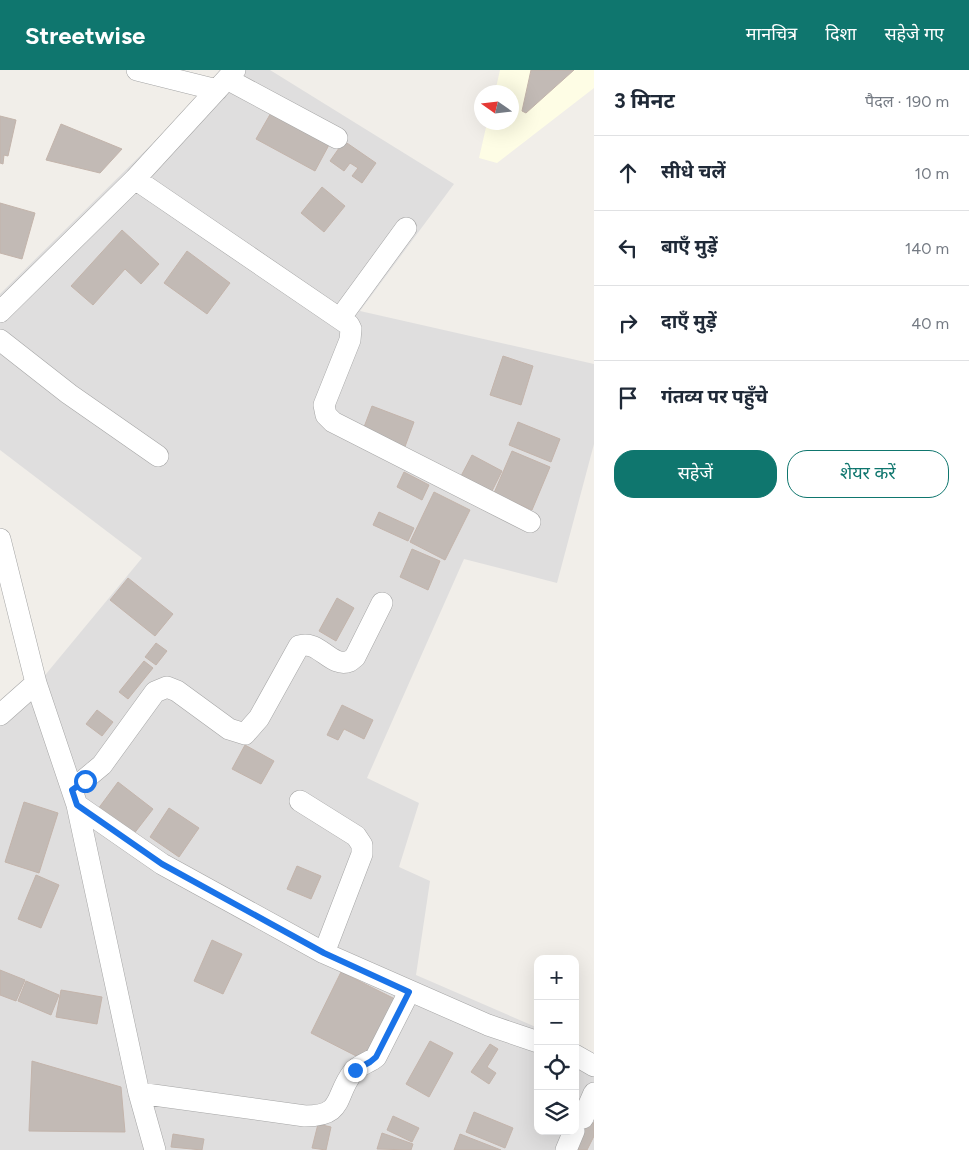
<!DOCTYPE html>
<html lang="hi">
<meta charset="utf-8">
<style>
body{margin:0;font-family:Figtree,"Noto Sans Devanagari",sans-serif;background:#f2f2f3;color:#1f2937}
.controls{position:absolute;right:15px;bottom:15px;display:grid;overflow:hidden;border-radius:10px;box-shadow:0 5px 20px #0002}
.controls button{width:45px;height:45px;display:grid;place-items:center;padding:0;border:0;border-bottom:1px solid #e0e1e3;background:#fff;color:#1f2937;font:25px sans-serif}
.compass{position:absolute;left:474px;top:15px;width:45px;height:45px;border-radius:50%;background:#fff;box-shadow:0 5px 20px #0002;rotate:284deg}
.stop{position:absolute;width:15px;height:15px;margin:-11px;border:4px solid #1a73e8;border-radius:50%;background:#fff}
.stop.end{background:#1a73e8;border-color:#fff;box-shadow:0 1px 5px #0008}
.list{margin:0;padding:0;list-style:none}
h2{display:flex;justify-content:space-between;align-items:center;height:65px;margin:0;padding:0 20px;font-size:21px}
h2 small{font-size:16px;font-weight:400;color:#747a83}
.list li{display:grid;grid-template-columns:32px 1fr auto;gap:15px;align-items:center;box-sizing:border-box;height:75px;padding:0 20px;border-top:1px solid #e0e1e3}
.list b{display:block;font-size:19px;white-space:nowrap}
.list em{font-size:16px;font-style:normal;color:#747a83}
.actions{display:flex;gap:10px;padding:15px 20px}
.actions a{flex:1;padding:11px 0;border:1px solid #0f766e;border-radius:20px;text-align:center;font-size:18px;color:#0f766e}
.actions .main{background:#0f766e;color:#fff}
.icon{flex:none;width:28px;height:28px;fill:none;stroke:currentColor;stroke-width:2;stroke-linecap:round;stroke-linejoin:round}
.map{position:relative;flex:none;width:594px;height:1080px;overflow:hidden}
header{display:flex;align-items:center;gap:30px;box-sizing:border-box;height:70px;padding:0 25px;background:#0f766e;color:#fff}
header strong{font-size:24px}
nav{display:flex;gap:28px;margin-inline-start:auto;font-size:18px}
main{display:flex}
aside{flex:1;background:#fff}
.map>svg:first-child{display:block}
.residential{fill:#dfdede}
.education{fill:#fefde5}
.building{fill:#c2bab5;stroke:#c3b4ab}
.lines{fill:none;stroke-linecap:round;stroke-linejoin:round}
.minor-casing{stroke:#a5a5a5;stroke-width:22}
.minor{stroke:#fff;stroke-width:21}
.route{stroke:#1a73e8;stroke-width:6}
</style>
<header>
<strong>Streetwise</strong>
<nav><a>मानचित्र</a><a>दिशा</a><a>सहेजे गए</a></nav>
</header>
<main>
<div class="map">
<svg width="594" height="1080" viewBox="0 0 594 1080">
<rect width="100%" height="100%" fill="#f1eee9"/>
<path class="residential" d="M227,0H270L454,114L360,241L594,294V374L557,513L464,489L367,708L419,733L399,797L430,811L416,905L538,958V1061H575V974L594,983V1080H0V656L22,633L142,488L0,380V224Z"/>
<path class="education" d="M500,0H594V18L497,93L479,88L487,53L512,52V22H495Z"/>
<path class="building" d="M531,0H574L526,43L522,41Z
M272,41L330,73L315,101L256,69Z
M0,46L16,50L8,86L4,85L3,94L0,93Z
M61,54L122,79L100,103L46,90Z
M344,71L376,93L362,113L352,106L358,98L350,93L344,101L330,91Z
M322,117L345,136L324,162L301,143Z
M0,133L35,143L22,189L0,183Z
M122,160L159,194L141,214L125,199L93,235L71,216Z
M187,181L230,213L207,244L164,213Z
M503,286L533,296L521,335L490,325Z
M372,336L414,352L403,382L361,365Z
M518,352L560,369L551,392L509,375Z
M512,381L550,397L532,440L494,423Z
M472,385L502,401L492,421L461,406Z
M404,402L429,415L422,430L397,417Z
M434,422L470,440L445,490L410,472Z
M379,442L414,458L408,471L373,455Z
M412,479L440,491L428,520L400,507Z
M128,508L173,544L155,566L110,530Z
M337,528L354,538L336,571L319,561Z
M156,573L167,581L156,595L145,587Z
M144,591L153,598L128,629L119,622Z
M342,635L373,650L364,669L344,659L338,670L327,665Z
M97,640L113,652L102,666L86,654Z
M245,675L274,691L261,714L232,699Z
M118,712L153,739L133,765L98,739Z
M24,732L58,743L39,803L5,792Z
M169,738L199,758L179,787L150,767Z
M297,796L321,806L311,829L287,819Z
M36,805L59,815L41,858L18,849Z
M212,870L242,884L223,924L194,911Z
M0,900L25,910L16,931L0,925Z
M341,902L399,931L368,992L311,963Z
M26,911L59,925L51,945L18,931Z
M61,920L102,927L97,954L56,947Z
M430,971L453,983L429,1027L406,1014Z
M490,974L498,979L487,997L496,1003L489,1014L471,1002Z
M32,991L121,1017L125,1062L29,1061Z
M474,1042L513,1058L505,1078L466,1062Z
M393,1046L419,1058L412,1072L387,1060Z
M585,1048L594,1053V1066L587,1080H570Z
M318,1054L331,1057L326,1080L312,1078Z
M382,1063L413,1074L411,1080L377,1079Z
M173,1064L204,1069L202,1080L171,1077Z
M460,1064L501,1080H454Z"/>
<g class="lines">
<g class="minor-casing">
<path id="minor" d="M137,0L217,20
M227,9L337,68
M135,109L349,255L351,259L350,270L324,335L326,345L333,352L530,452
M0,242L135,109L235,0
M341,247L406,158
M0,270L69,324L158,386
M0,469L36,613L77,735L139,1023L155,1080
M0,645L36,613
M72,720L102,695L155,622L167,617L177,621L229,659L245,664L259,648L299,576C319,569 331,599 350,591L355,587L382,533
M300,731L356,766L362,775V784L324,883
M77,735L162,794L324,883L488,955L538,972
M575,985L594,996
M139,1023L305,1046C345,1046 334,1026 353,1002C358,995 369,993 376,987L409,922
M583,1048L594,1023
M566,1080L574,1061"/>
</g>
<use href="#minor" class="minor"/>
</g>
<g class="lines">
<path class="route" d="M85,711L72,720L77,735L162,794L324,883L409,922L376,987L370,992L355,1000"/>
</g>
</svg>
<div class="controls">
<button>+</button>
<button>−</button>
<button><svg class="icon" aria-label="locate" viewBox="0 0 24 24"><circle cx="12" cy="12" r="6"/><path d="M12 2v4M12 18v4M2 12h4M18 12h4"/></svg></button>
<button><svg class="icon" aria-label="layers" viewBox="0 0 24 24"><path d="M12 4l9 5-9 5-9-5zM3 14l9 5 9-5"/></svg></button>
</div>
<svg class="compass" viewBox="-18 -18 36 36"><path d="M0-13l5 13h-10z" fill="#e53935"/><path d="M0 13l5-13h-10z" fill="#747a83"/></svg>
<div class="stop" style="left:85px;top:711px"></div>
<div class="stop end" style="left:355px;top:1000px"></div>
</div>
<aside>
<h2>3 मिनट<small>पैदल · 190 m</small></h2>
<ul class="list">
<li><svg class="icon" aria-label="ahead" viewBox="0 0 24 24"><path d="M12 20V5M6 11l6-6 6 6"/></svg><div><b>सीधे चलें</b></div><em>10 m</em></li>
<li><svg class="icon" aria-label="left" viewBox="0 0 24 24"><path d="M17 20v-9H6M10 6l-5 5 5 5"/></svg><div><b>बाएँ मुड़ें</b></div><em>140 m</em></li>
<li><svg class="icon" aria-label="right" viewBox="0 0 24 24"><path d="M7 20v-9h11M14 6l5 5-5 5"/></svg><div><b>दाएँ मुड़ें</b></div><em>40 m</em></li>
<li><svg class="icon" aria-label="arrive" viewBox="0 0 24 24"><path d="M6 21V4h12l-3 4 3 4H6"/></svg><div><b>गंतव्य पर पहुँचे</b></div></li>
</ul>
<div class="actions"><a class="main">सहेजें</a><a>शेयर करें</a></div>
</aside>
</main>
